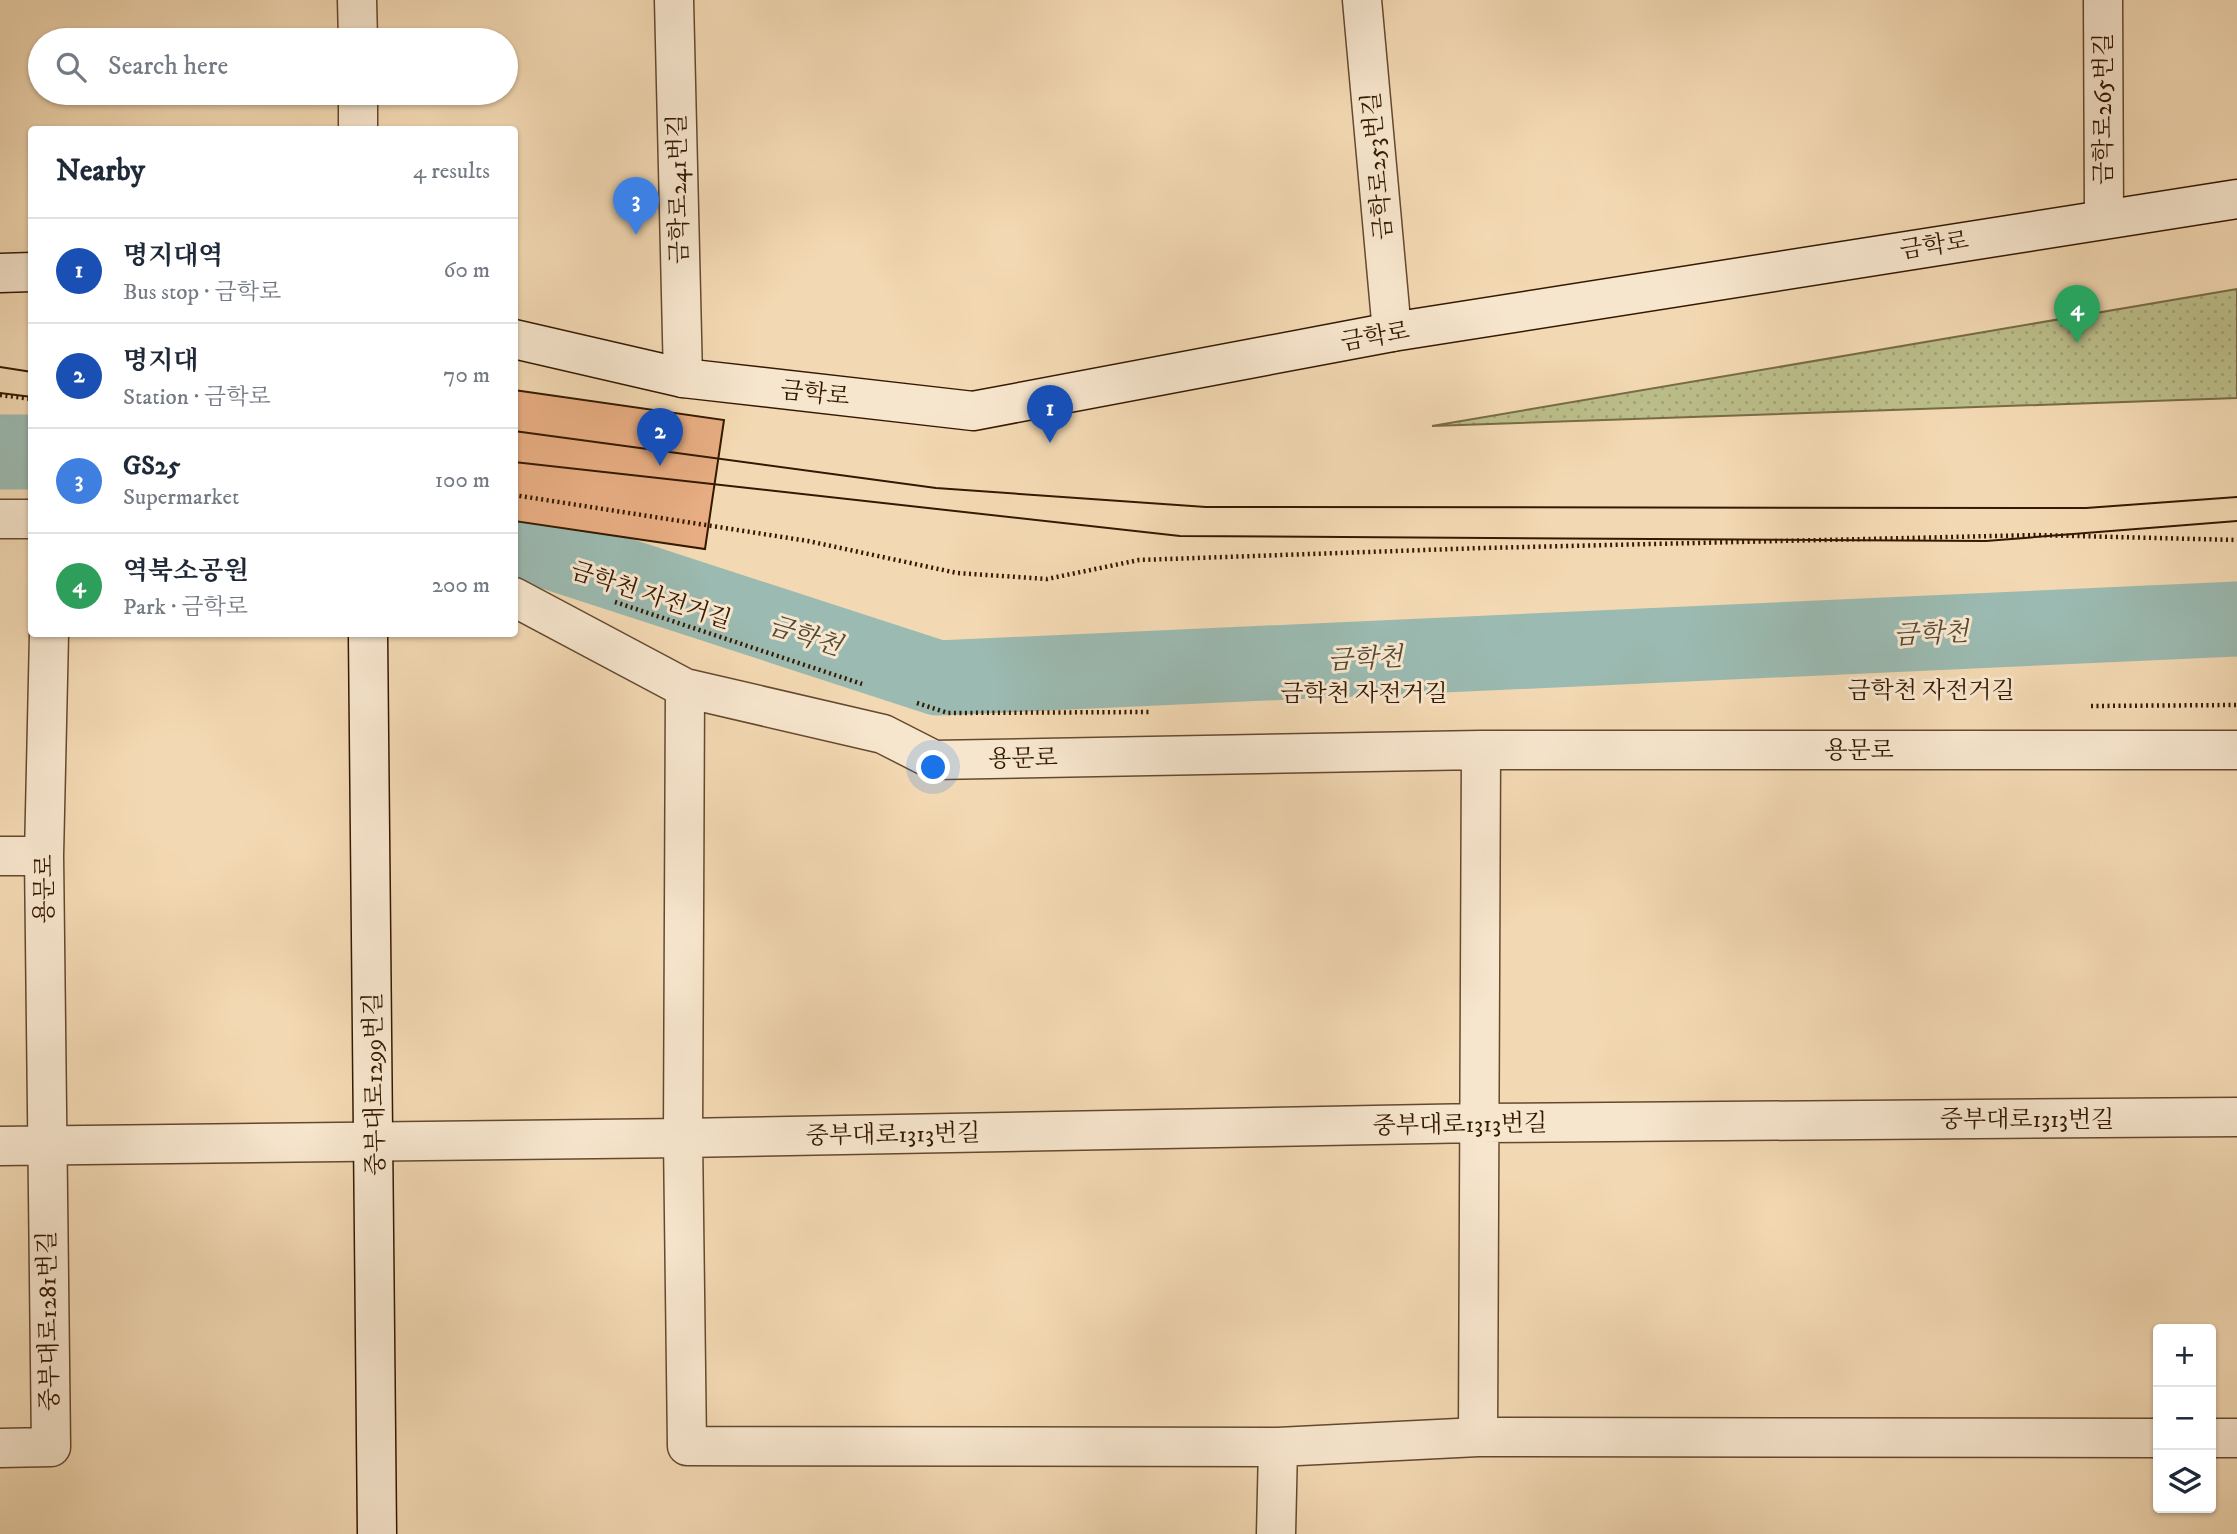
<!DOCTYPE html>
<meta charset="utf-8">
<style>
body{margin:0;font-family:"IM FELL DW Pica","Noto Serif KR",serif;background:#f6f6f7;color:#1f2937}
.controls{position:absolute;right:21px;bottom:21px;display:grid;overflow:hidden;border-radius:7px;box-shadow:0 2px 5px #0004}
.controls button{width:63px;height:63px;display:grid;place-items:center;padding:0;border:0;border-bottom:2px solid #e0e1e3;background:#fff;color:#1f2937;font:35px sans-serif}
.you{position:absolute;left:934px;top:768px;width:24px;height:24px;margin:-18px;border:5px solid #fff;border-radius:50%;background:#1a73e8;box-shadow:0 0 0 10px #1a73e833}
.badge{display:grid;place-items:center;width:46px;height:46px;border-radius:50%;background:#1a73e8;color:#fff;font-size:23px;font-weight:700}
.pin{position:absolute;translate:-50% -58px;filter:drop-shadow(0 2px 4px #0008)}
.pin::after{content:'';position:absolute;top:37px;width:24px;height:21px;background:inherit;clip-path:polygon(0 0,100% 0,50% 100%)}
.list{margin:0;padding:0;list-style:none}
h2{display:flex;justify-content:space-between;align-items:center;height:91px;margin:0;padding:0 28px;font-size:30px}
h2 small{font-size:23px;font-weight:400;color:#747a83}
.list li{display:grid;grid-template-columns:46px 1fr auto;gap:21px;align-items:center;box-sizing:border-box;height:105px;padding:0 28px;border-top:2px solid #e0e1e3}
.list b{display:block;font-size:26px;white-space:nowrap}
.list p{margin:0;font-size:23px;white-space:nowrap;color:#747a83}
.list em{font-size:23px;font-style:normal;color:#747a83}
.icon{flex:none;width:38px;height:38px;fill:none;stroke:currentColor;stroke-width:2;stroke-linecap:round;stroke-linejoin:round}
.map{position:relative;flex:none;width:2237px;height:1534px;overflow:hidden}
.search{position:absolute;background:#fff;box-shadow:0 2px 5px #0004;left:28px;top:28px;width:490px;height:77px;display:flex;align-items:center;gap:18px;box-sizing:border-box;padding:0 24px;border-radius:38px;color:#747a83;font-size:26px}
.panel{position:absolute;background:#fff;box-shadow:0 2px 5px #0004;left:28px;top:126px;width:490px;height:511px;border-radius:7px}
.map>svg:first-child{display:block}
.park{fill:url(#park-dots);stroke:#786c46;stroke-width:2}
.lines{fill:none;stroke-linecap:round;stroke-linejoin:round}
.river{stroke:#9bbab1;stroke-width:75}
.building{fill:#e8ad82;stroke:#341901;stroke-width:2}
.street-casing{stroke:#64492e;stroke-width:41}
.secondary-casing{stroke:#341901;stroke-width:41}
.path{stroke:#341901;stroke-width:4.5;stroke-dasharray:2 3.5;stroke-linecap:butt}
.street{stroke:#f7e6ce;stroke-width:38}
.secondary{stroke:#f7e6ce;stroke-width:38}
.tram{stroke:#341901;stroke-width:2}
.labels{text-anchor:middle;stroke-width:6;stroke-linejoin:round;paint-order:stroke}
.street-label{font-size:24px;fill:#341901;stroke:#f7e6ce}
.water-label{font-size:26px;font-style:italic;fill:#534936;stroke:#f7e6ce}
</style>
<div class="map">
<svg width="2237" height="1534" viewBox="0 0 2237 1534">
<defs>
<pattern id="park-dots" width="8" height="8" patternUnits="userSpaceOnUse" patternTransform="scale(1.75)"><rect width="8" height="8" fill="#bcbf8b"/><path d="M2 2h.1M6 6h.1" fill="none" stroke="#a2a476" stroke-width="1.8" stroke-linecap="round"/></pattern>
</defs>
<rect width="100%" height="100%" fill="#f3d9b3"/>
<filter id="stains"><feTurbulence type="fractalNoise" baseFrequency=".00286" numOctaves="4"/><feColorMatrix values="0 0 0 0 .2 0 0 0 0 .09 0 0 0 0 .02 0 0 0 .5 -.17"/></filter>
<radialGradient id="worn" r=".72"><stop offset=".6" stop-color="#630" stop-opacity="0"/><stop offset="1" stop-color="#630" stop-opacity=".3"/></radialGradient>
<path class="park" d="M2237,289V398L1432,426Z"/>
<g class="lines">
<path class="river" d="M0,452H32
M514,540L938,678L2237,619"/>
</g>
<path class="building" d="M514,390L724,420L705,549L514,521Z"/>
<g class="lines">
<g class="street-casing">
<path id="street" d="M357,0L358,40
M674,0L683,378
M1362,0L1392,332
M2103,0L2104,218
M358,93V130
M0,519H32
M514,597L685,688L883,734L934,760L1481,750H2237
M685,688L683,1138L687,1446L1278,1447L1478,1437L2158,1438
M0,856H44
M0,1146L683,1138L1479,1123L2237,1117
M1478,1437L1481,750
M2211,1438H2237
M0,1448L51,1447L44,856L49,634
M1276,1534L1278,1447"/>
</g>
<g class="secondary-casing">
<path id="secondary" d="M0,273L32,272
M514,339L683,378L973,411L1392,332L2237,199
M368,634L377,1534"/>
</g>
<path class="path" d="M0,395L32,399
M514,495L808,541L957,573L1047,579L1139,560L1482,548L2036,535L2237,540
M615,602L862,684
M917,703L948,713L1151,712
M2091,706L2237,705"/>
<use href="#street" class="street"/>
<use href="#secondary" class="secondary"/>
<path class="tram" d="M0,367L32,372
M0,393L32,397
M514,431L936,488L1206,507L2086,508L2237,497
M514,462L1180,536L1986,541L2237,521"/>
</g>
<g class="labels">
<g class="street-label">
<text transform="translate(2103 109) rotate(-90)" y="8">금학로265번길</text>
<text transform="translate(1377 166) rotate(-95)" y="8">금학로253번길</text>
<text transform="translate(678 189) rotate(-91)" y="8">금학로241번길</text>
<text transform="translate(1934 245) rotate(-9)" y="8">금학로</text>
<text transform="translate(1375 336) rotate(-10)" y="8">금학로</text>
<text transform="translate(815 393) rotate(6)" y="8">금학로</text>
<text transform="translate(651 595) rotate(18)" y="8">금학천 자전거길</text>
<text x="1931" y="698">금학천 자전거길</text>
<text x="1364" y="701">금학천 자전거길</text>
<text x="1859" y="758">용문로</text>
<text transform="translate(1023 758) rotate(-1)" y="8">용문로</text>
<text transform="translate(44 889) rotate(-90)" y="8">용문로</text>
<text transform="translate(374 1084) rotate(-91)" y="8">중부대로1299번길</text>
<text x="2027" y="1127">중부대로1313번길</text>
<text transform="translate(1460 1124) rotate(-1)" y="8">중부대로1313번길</text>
<text transform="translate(893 1134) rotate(-1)" y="8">중부대로1313번길</text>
<text transform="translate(48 1321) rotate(-91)" y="8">중부대로1281번길</text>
</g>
<g class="water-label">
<text transform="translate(1931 633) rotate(-3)" y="9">금학천</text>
<text transform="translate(805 635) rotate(18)" y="9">금학천</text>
<text transform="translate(1365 658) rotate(-3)" y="9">금학천</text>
</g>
</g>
<rect width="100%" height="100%" filter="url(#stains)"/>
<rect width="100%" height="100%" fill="url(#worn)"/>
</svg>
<div class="controls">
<button>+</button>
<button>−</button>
<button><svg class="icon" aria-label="layers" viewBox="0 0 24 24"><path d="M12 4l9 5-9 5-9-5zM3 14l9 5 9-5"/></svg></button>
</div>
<div class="you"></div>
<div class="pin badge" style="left:1050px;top:443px;background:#1a4fb4">1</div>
<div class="pin badge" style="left:660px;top:466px;background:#1a4fb4">2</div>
<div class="pin badge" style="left:636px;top:235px;background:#3f7fe0">3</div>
<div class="pin badge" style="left:2077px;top:343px;background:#2e9e5b">4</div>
<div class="search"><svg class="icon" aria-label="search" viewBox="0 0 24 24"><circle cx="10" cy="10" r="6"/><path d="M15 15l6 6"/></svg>Search here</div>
<section class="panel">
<h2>Nearby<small>4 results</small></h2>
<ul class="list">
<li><span class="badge" style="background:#1a4fb4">1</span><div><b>명지대역</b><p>Bus stop · 금학로</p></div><em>60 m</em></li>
<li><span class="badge" style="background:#1a4fb4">2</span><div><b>명지대</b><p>Station · 금학로</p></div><em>70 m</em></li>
<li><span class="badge" style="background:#3f7fe0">3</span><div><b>GS25</b><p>Supermarket</p></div><em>100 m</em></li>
<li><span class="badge" style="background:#2e9e5b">4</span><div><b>역북소공원</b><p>Park · 금학로</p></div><em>200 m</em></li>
</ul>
</section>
</div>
